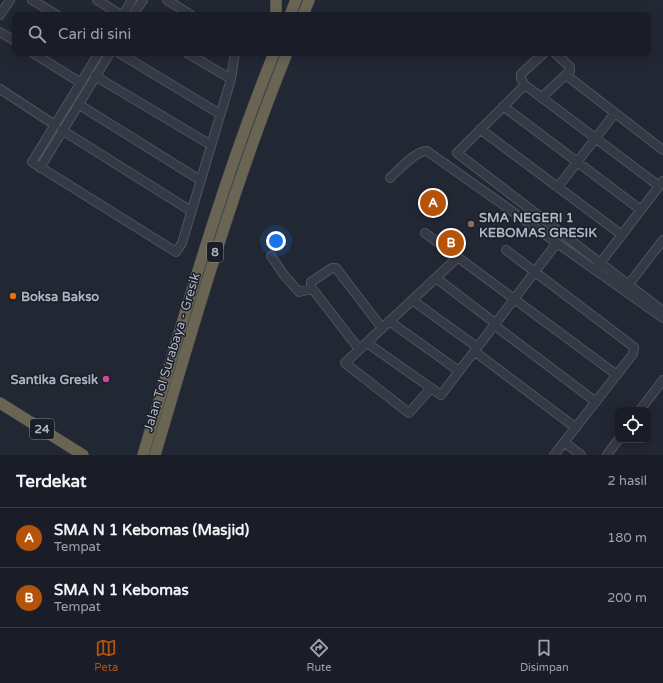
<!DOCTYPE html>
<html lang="id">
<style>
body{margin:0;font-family:"Varela Round",sans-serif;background:#23262f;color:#f1f3f6}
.controls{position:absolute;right:12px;bottom:12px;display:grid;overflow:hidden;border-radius:8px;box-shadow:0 2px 10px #0003}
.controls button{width:36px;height:36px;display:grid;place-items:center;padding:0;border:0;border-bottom:1px solid #383b44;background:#1a1d27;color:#f1f3f6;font:20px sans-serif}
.you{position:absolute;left:276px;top:241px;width:14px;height:14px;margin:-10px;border:3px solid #fff;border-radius:50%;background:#1a73e8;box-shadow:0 0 0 6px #1a73e833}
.badge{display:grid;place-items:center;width:26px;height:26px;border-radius:50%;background:#b45309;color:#fff;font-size:13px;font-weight:700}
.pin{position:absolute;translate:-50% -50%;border:2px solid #fff;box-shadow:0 1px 4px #0006}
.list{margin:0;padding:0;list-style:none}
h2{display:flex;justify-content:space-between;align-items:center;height:52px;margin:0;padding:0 16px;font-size:17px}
h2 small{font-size:13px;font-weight:400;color:#9fa2a7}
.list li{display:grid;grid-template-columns:26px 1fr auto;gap:12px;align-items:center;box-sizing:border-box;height:60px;padding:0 16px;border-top:1px solid #383b44}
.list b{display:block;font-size:15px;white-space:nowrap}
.list p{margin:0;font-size:13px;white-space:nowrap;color:#9fa2a7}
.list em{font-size:13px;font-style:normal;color:#9fa2a7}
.icon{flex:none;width:22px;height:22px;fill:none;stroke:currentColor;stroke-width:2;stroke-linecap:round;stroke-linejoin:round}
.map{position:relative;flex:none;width:663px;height:455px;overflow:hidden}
.search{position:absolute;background:#1a1d27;box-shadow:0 2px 10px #0003;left:12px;right:12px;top:12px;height:44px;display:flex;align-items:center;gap:10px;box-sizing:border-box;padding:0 14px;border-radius:8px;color:#9fa2a7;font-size:15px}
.sheet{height:172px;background:#1a1d27}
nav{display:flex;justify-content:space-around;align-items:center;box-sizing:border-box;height:56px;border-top:1px solid #383b44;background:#1a1d27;font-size:11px;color:#9fa2a7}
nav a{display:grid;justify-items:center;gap:2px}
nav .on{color:#b45309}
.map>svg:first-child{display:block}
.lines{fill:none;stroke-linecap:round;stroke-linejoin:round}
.minor-casing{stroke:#4f5460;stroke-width:10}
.highway-casing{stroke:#3f444f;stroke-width:12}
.minor{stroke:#353945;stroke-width:8}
.highway{stroke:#6a6453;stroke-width:11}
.education-dot{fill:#8d6e63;stroke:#1a1e29;stroke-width:1.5}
.food-dot{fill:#e8710a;stroke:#1a1e29;stroke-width:1.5}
.hotel-dot{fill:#d1479c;stroke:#1a1e29;stroke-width:1.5}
.labels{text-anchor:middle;stroke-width:3;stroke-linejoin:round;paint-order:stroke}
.shield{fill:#1a1e29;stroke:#828794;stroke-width:1}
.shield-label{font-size:12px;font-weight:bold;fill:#afb4c2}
.poi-label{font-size:13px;font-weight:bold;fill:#afb4c2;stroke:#1a1e29;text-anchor:start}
.street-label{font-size:13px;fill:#afb4c2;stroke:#1a1e29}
</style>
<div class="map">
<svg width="663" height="455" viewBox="0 0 663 455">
<rect width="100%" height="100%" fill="#222734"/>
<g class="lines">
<g class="minor-casing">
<path id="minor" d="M32,0L57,15
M97,0L121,15
M167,0L191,15
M0,15L10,0
M123,15L132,0
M133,15L143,0
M0,32L15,41
M33,53L81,83
M99,53L32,162L176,252L182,243L231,79L235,53
M119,53L220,114
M187,53L231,79
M544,53L521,74V79L525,85L659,186
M566,75L663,150
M95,76L211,145
M525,85L457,153L663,311
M0,89L55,125
M542,97L570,71V67L555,53
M78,104L200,180
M503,106L641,210
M480,129L622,235
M62,130L191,211
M40,168L110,53
M390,178C399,170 416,150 427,151L663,318
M558,187L615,113
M425,233L617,375
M506,250L634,347L633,354L554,455
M271,256L284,275L299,292L312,289
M598,266L663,181
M436,278L495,323
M629,284L663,240
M412,300L477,347
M389,321L459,371
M494,325L596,402
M367,343L441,395L556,244
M359,349L311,287V282L332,268H336L382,328
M474,351L576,428
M430,389L409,413L345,363L458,257
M640,410L663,380
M564,442L581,455
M607,455L618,440"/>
</g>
<g class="highway-casing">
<path id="highway" d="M276,15V0
M290,15L296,0
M303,15L309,0
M0,403L83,455
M143,455C183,320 221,184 274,53
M155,455C195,320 234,184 287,53"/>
</g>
<use href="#minor" class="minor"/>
<use href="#highway" class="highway"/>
</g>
<circle class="education-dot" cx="471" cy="224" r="4"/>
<circle class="food-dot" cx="13" cy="296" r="4"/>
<circle class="hotel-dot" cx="106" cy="379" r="4"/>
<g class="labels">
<g class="shield">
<rect x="207" y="242" width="16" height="20" rx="3"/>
<rect x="30" y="419" width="24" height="20" rx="3"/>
</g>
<g class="shield-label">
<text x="215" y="256">8</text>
<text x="42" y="433">24</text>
</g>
<g class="poi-label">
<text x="479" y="222">SMA NEGERI 1<tspan x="479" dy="15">KEBOMAS GRESIK</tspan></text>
<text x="21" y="301">Boksa Bakso</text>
<text x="98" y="384" text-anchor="end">Santika Gresik</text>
</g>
<g class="street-label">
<text transform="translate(171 352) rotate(-73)" y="5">Jalan Tol Surabaya - Gresik</text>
</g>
</g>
</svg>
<div class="controls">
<button><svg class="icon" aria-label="locate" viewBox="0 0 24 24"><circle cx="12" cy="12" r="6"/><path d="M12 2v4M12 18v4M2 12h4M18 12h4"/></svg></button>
</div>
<div class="you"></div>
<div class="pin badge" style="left:433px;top:203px">A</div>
<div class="pin badge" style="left:451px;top:243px">B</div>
<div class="search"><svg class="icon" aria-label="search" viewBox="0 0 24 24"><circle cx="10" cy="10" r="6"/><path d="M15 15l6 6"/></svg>Cari di sini</div>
</div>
<section class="sheet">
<h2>Terdekat<small>2 hasil</small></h2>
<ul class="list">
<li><span class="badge">A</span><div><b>SMA N 1 Kebomas (Masjid)</b><p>Tempat</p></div><em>180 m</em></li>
<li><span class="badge">B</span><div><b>SMA N 1 Kebomas</b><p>Tempat</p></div><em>200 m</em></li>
</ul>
</section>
<nav>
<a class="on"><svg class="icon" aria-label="map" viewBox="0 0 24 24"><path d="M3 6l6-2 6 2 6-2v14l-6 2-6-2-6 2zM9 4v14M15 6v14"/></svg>Peta</a>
<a><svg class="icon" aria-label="directions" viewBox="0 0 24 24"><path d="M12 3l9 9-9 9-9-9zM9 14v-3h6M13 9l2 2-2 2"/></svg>Rute</a>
<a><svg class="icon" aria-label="saved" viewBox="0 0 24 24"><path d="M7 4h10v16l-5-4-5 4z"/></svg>Disimpan</a>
</nav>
